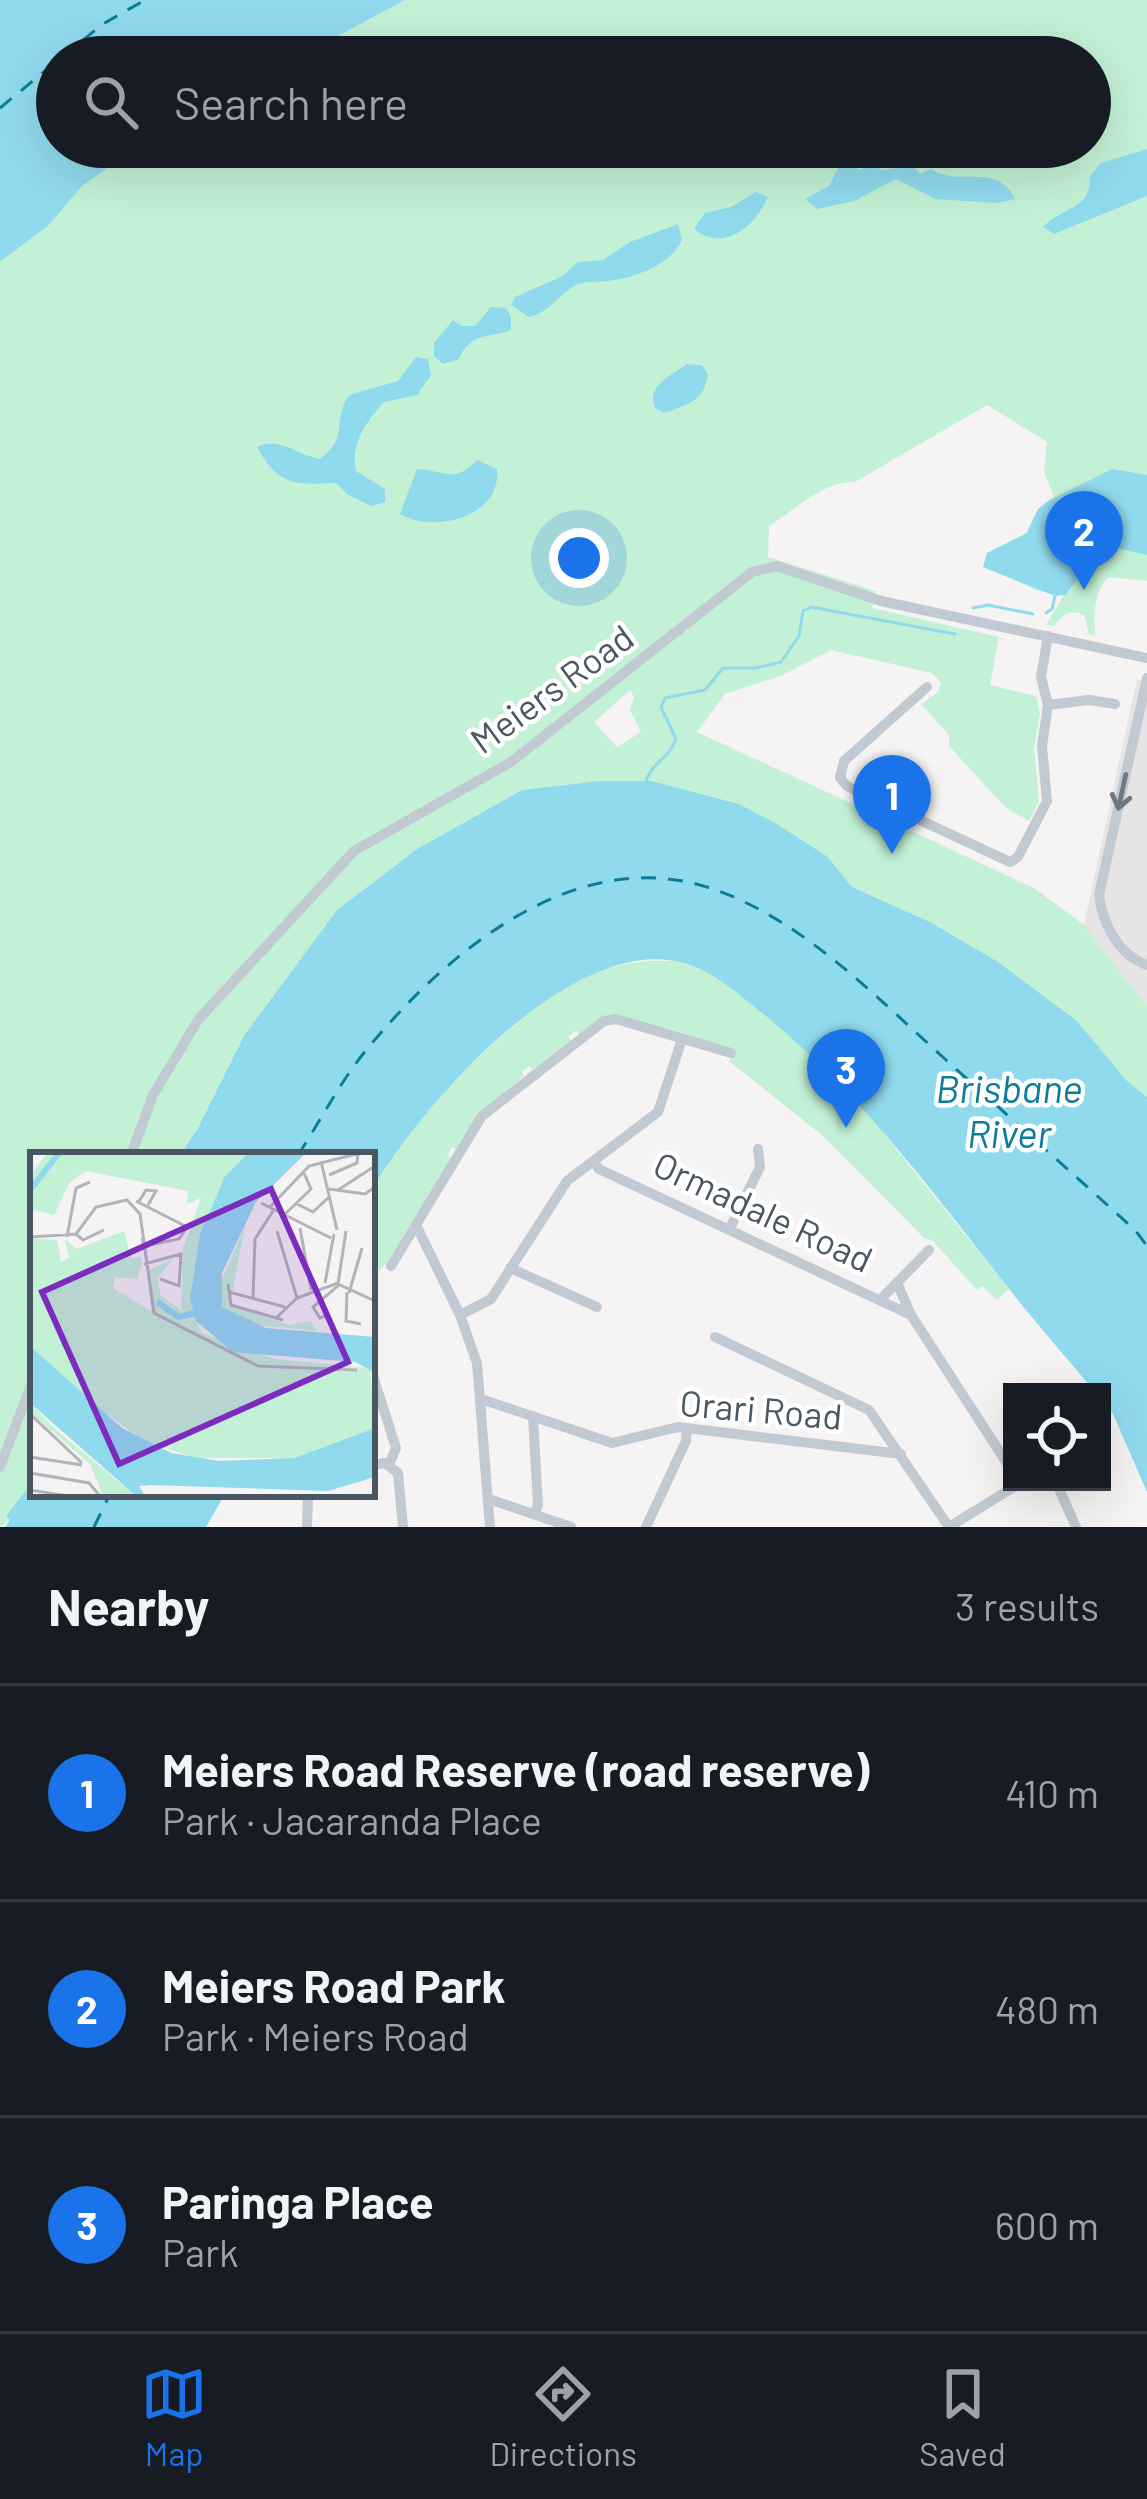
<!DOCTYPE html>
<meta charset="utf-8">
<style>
body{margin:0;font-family:Barlow,sans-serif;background:#20242c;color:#f1f3f6}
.controls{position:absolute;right:36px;bottom:36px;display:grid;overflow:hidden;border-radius:0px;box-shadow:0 12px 48px #0002}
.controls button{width:108px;height:108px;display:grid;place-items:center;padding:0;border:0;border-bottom:3px solid #363941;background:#171b24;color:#f1f3f6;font:60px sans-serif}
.you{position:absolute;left:579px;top:558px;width:42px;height:42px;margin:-30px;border:9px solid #fff;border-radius:50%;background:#1a73e8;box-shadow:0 0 0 18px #1a73e833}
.badge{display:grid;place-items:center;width:78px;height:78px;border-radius:50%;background:#1a73e8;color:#fff;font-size:39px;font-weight:700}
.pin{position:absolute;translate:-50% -99px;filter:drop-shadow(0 3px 6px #0008)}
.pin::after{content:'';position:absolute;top:63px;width:42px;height:36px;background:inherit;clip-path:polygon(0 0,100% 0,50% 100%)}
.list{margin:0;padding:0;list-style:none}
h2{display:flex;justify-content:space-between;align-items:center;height:156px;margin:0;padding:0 48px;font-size:51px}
h2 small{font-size:39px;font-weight:400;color:#9ea1a6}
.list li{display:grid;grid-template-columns:78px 1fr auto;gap:36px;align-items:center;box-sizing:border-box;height:216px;padding:0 48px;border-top:3px solid #363941}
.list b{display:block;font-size:45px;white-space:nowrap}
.list p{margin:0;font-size:39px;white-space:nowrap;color:#9ea1a6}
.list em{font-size:39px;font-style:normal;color:#9ea1a6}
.icon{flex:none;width:66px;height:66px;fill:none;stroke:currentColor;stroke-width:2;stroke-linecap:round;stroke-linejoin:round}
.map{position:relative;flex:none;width:1147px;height:1527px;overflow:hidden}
.search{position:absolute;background:#171b24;box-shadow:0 12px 48px #0002;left:36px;right:36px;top:36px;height:132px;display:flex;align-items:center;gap:30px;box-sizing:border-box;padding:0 42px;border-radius:66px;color:#9ea1a6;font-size:45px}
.sheet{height:804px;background:#171b24}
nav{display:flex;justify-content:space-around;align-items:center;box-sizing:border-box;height:168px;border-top:3px solid #363941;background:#171b24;font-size:33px;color:#9ea1a6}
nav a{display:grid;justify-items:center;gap:6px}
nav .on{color:#1a73e8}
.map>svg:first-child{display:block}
.education{fill:#e6e4e5}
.green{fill:#c3f1d5;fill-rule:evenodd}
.water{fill:#90daee}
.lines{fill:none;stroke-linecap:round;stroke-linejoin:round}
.stream{stroke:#90daee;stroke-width:3}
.ferry{stroke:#0c7c9b;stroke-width:3;stroke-dasharray:15 12;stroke-linecap:butt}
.minor{stroke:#c1cad2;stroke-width:10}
.oneway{stroke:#6e7983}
.labels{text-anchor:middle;stroke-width:9;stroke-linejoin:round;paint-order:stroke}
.street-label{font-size:36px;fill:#4a5661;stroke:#fff}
.water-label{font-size:39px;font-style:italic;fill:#0c7c9b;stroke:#fff}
.inset-river{fill:none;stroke:#90daee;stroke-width:6}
.inset-road{fill:none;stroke:#b1b4b9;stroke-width:3}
.view{fill:#7b2cbf;fill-opacity:0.15;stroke:#7b2cbf;stroke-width:6}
.inset-edge{fill:none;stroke:#4a5661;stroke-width:6}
</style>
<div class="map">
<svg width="1147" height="1527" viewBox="0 0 1147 1527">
<rect width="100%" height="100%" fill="#f5f3f3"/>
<path class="education" d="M1137,679L1147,683V1006L1084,925Z"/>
<path class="green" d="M405,0H1147V581L1108,577C1093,594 1094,614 1095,636L1089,634L1084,615C1069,609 1064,614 1054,626L1046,625L1064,595L1039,591L983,567L987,553L1026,533L1038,509L1054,497L1044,472L1047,442L987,405L855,482C824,480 795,510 769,526L768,557L876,591L872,608L999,637L990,685L1036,696L1040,713L1034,748L1039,801L1029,821L1006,808L949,746V735L921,704L938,692L941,683L932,673L831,650L783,675L725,694L697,732L1034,888L1084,925L1147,1006V1097L930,922L852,887L828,857L739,804L652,781L522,790L417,849L337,910L245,1034L198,1128L180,1155H33V1470L28,1488L7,1516L10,1520L0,1527V262L48,226L82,186L137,147H1090V57H299ZM630,690L634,697L630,710L641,732L617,747L594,722Z
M646,961H677L714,973L806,1050L856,1099L1009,1289L997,1300L982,1286L977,1290L932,1240L925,1239L822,1135L729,1061L732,1050L608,1015L579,1034L575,1031L568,1037L571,1041L532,1070L529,1066L522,1072L524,1076L481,1111L456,1150L452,1147L447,1155L451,1158L386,1264L372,1278C372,1254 366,1205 374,1185C402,1123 523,1007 583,977C603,967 624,964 646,961Z"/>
<path class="water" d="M0,0H405L299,57H57V147H137L82,186L48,226L0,262Z
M1147,149V196L1054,234L1043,227C1061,207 1091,211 1090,176L1101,163Z
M842,161L860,170L871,165L883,170L914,166L920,174L931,169C960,188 996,161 1015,199L997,203L935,199L896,179L854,201L817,209L805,199L829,186Z
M756,192L768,197C755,227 723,253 694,229L705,213L731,207Z
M678,224L682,240C671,265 634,278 608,281C599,282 586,281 578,284C559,293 551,312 529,317L511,305L515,297L561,277L578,262L603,260L630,242Z
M491,307L506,308L511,317V330C487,339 471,332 459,359L443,364L434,356V343L453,320L462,326H475Z
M416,357L428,359L431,375L417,395L384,402C366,422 350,444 356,471L385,489V502L372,506L348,495L336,483C295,485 278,486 257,447C278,436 297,455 320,459C351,434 331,422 349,395L398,381Z
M687,364L702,365L708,374C705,401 687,405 664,413L655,408C646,385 671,376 687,364Z
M477,460L497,469C502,517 434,534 400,514L417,469C445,470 453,485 477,460Z
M1112,469L1147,475V555L1113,547L1085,570L1065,595L1055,596L983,567L987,553L1027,533L1038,509L1048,501Z
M600,781H652L739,804L775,823L828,857L852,887L930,922L998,962L1077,1021L1126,1080L1147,1097V1492L1113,1414L1102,1400V1392H1095C1068,1359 1040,1328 1013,1294C934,1194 858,1089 757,1009C732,989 712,970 680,962C569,936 422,1105 372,1189V1155H180L198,1128L245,1034L337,910L417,849L522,790Z
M33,1470V1494H225L206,1527H5L10,1520L6,1516L28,1488Z"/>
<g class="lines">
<path class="stream" d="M973,608L988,605L1033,614
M1046,613L1052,609L1055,596
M645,785C649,763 669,760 676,739L661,707L665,698L705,690L723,668H756L781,662L799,636L803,611L811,607L955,634"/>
<path class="ferry" d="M62,57L103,24L145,0
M0,108L57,61
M298,1155C321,1120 341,1080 368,1048C448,951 576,844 710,888C801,918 876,997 945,1059C1008,1116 1072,1173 1135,1230L1147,1246
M94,1527L110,1494"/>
<path class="minor" d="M1147,678L1099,895C1102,923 1119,956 1147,965
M927,687L844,761L840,778L847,786L1010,862L1018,857L1047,801L1042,746L1048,705L1041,677L1048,636
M1048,705L1089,700L1115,704
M131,1155L153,1095L198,1020L354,851L511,762L752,572L777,566L881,601L1147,658
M593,1161L599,1169L911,1315L1012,1471
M416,1225L460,1315L477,1363L490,1527
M729,1230L760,1167L758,1149
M391,1266L482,1116L604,1021L616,1019L731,1053
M510,1268L597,1307
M897,1283L911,1315
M880,1300L929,1250
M460,1315L491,1299L567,1181L658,1112L682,1039
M715,1337L869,1410L949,1527
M372,1373L396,1448L389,1465
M481,1399L612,1443L678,1427L901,1454
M533,1416L538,1505L534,1514
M372,1465L385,1463L398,1473L403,1527
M0,1467L33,1380
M1056,1482L1076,1527
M489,1499L571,1527
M307,1527L308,1494
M646,1527L686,1441L687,1428
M949,1527L1022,1482"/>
</g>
<defs><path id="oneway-shaft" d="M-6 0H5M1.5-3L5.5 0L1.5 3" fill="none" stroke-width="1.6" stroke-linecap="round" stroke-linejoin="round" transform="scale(3)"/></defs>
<use class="oneway" href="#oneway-shaft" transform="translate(1122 792) rotate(102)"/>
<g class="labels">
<g class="street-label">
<text transform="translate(552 689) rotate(-36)" y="13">Meiers Road</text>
<text transform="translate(763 1212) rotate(25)" y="13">Ormadale Road</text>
<text transform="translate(761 1410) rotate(5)" y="13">Orari Road</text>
</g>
<g class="water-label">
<text x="1009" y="1103">Brisbane<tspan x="1009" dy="45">River</tspan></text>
</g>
</g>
<g transform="translate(30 1152)">
<rect width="345" height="345" fill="#f5f3f3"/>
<path d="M17,1H218L195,24L170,82L160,147L166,169L172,181L245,207L340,216L345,276L264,306H164L111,287L20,220L0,194V86L27,88L31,110L39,106L35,87L47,97L94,79L101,106L111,105L112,113L107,127L85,125L83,136L121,159L117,119L143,107L127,127L131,144L151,158L153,97L171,46L157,52L158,39L56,19L40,30L24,63L0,57V24ZM215,74L200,153L259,173L281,169L287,179L226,173L192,155L187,139ZM0,251L26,278L106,344H73L60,312L0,260Z" fill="#c3f1d5"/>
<path d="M218,1H276L226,50L192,121V155L236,176L345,185V221L325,210L203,200L166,169L160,147L170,82L195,24ZM0,194L92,276L141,301L189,309L264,306L345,276V325L298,339L120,333L109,334L115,344H106L0,251Z" fill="#90daee"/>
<path class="inset-river" d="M252,1L221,25L197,59L178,119V157L222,187L345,202M0,38L29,1M127,150L149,165L165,161M0,219L85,295L135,313L246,321L304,313L345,294"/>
<path class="inset-road" d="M291,9L307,78M299,23L327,11L328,1M299,37L335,42L345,35M308,38L345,14M106,49L157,75L149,87L114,94L112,86M108,51L116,38L126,39L118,53M231,51L301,86M267,52L283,60L299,45M239,56L279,14L330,1M252,65L281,37L273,19M270,76L281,138M247,79L267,146M316,79L308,132L345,149M46,82L66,55L97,48L110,62L124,161L228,214L327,218M0,85L46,82L53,88L74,78M37,85L46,36L60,30M114,112L151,102L149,134L130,127M295,131L304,82M198,132L201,153L253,168M199,140L255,155M317,140L316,169L331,172M319,141L332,96M223,145L225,87L243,59M299,162L290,166L283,155L309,133M245,167L267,146L308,131M0,262L52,311M0,305L52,313M0,321L59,331L70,344M0,338L38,344"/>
<path class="view" d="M241,37L318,210L89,312L12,140Z"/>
<rect width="345" height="345" class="inset-edge"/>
</g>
</svg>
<div class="controls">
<button><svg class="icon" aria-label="locate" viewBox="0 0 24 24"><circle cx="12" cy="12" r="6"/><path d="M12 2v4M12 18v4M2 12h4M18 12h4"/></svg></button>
</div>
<div class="you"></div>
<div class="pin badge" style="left:892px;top:854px">1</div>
<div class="pin badge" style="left:1084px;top:590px">2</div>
<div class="pin badge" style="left:846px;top:1128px">3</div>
<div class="search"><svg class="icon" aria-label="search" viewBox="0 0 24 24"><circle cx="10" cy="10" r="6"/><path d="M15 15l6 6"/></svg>Search here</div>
</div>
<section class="sheet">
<h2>Nearby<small>3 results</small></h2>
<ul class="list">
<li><span class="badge">1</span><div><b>Meiers Road Reserve (road reserve)</b><p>Park · Jacaranda Place</p></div><em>410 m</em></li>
<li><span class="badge">2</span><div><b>Meiers Road Park</b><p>Park · Meiers Road</p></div><em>480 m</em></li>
<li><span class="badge">3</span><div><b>Paringa Place</b><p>Park</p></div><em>600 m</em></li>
</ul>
</section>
<nav>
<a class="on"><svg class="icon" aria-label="map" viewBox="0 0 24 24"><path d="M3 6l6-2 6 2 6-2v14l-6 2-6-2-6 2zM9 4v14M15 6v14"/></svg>Map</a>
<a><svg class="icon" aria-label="directions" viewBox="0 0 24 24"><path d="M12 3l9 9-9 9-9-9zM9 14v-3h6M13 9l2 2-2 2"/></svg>Directions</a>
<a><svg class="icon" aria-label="saved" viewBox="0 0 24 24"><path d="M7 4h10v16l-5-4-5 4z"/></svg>Saved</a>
</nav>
